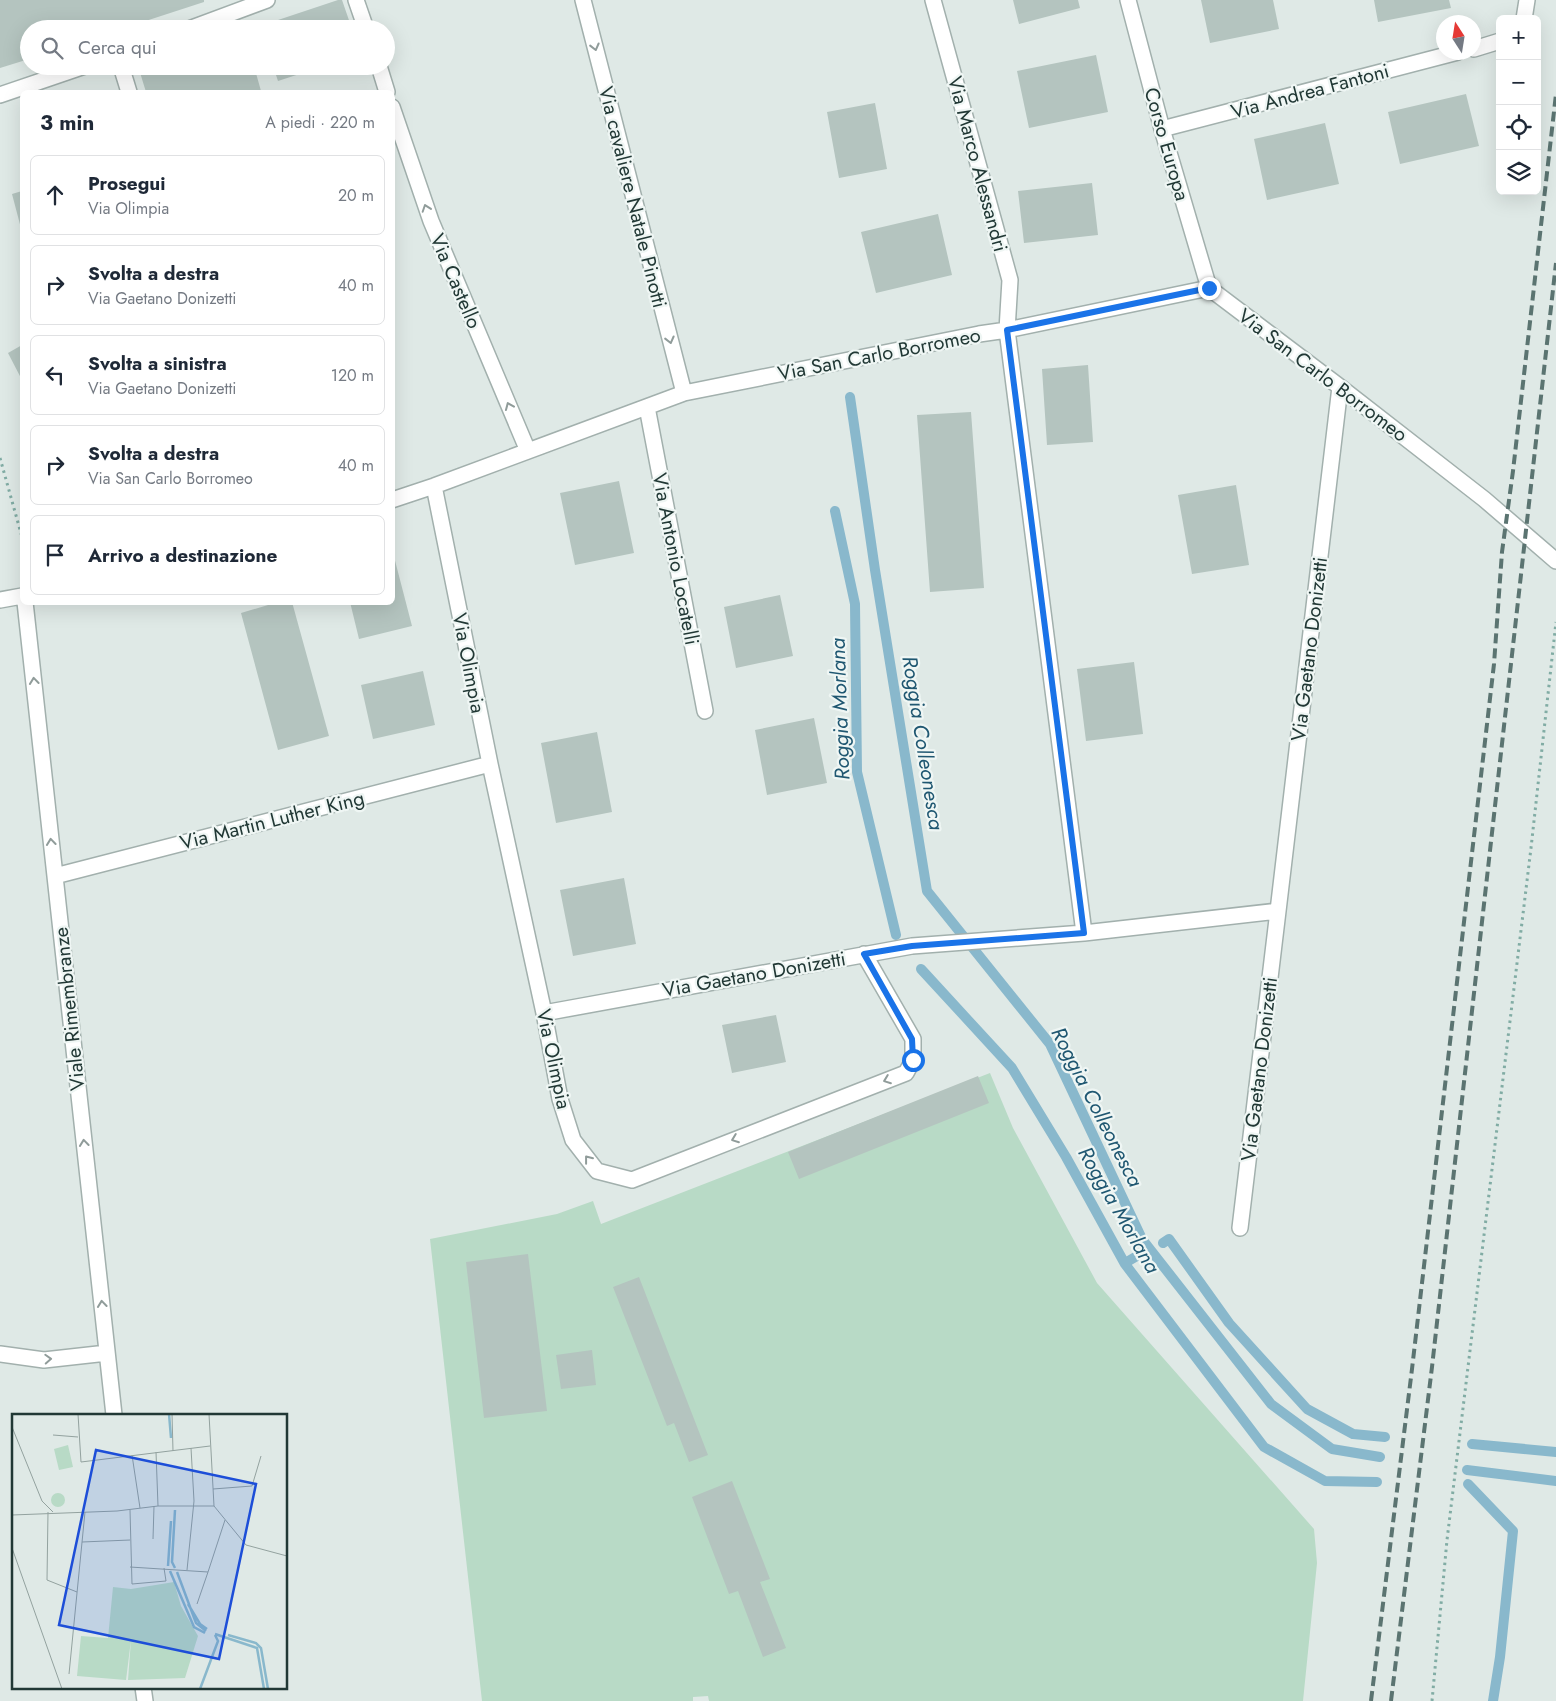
<!DOCTYPE html>
<html lang="it">
<meta charset="utf-8">
<style>
body{margin:0;font-family:Jost,sans-serif;background:#f6f6f7;color:#1f2937}
.controls{position:absolute;right:15px;top:15px;display:grid;overflow:hidden;border-radius:8px;box-shadow:0 5px 20px #0002}
.controls button{width:45px;height:45px;display:grid;place-items:center;padding:0;border:0;border-bottom:1px solid #e0e1e3;background:#fff;color:#1f2937;font:25px sans-serif}
.compass{position:absolute;left:1436px;top:15px;width:45px;height:45px;border-radius:50%;background:#fff;box-shadow:0 5px 20px #0002;rotate:348deg}
.stop{position:absolute;width:15px;height:15px;margin:-11px;border:4px solid #1a73e8;border-radius:50%;background:#fff}
.stop.end{background:#1a73e8;border-color:#fff;box-shadow:0 1px 5px #0008}
.list{margin:0;padding:0;list-style:none}
h2{display:flex;justify-content:space-between;align-items:center;height:65px;margin:0;padding:0 20px;font-size:21px}
h2 small{font-size:16px;font-weight:400;color:#747a83}
.list li{display:grid;grid-template-columns:32px 1fr auto;gap:15px;align-items:center;box-sizing:border-box;height:80px;margin:0 10px 10px;padding:0 10px;border:1px solid #e0e1e3;border-radius:8px}
.list b{display:block;font-size:19px;white-space:nowrap}
.list p{margin:0;font-size:16px;white-space:nowrap;color:#747a83}
.list em{font-size:16px;font-style:normal;color:#747a83}
.icon{flex:none;width:28px;height:28px;fill:none;stroke:currentColor;stroke-width:2;stroke-linecap:round;stroke-linejoin:round}
.map{position:relative;flex:none;width:1556px;height:1701px;overflow:hidden}
.search{position:absolute;background:#fff;box-shadow:0 5px 20px #0002;left:20px;top:20px;width:375px;height:55px;display:flex;align-items:center;gap:12px;box-sizing:border-box;padding:0 18px;border-radius:28px;color:#747a83;font-size:19px}
.panel{position:absolute;background:#fff;box-shadow:0 5px 20px #0002;left:20px;top:90px;width:375px;height:515px;border-radius:8px}
.map>svg:first-child{display:block}
.green{fill:#b8dac6}
.lines{fill:none;stroke-linecap:round;stroke-linejoin:round}
.stream{stroke:#89b8cc;stroke-width:10}
.building{fill:#b4c4bf}
.service-casing{stroke:#a2b0ad;stroke-width:18}
.minor-casing{stroke:#a2b0ad;stroke-width:18}
.path{stroke:#81aca4;stroke-width:3;stroke-dasharray:2.5 4;stroke-linecap:butt}
.service{stroke:#fff;stroke-width:15}
.minor{stroke:#fff;stroke-width:15}
.rail{stroke:#5b7471;stroke-width:4;stroke-dasharray:10 5;stroke-linecap:butt}
.oneway{stroke:#909c9a}
.route{stroke:#1a73e8;stroke-width:6}
.labels{text-anchor:middle;stroke-width:4.5;stroke-linejoin:round;paint-order:stroke}
.street-label{font-size:20px;fill:#213835;stroke:#eff6f4}
.water-label{font-size:21px;font-style:italic;fill:#1f5771;stroke:#eff6f4}
.inset-river{fill:none;stroke:#89b8cc;stroke-width:2.5}
.inset-road{fill:none;stroke:#93a29f;stroke-width:1}
.view{fill:#1d4ed8;fill-opacity:0.15;stroke:#1d4ed8;stroke-width:2.5}
.inset-edge{fill:none;stroke:#213835;stroke-width:2.5}
</style>
<div class="map">
<svg width="1556" height="1701" viewBox="0 0 1556 1701">
<rect width="100%" height="100%" fill="#dfe9e6"/>
<path class="green" d="M990,1073L1013,1128L1097,1283L1314,1529L1317,1563L1303,1701H709L708,1696L693,1697V1701H482L430,1239L557,1214L593,1201L601,1224Z"/>
<g class="lines">
<path class="stream" d="M850,397L875,570L927,891L1050,1044L1142,1239L1271,1404L1332,1449L1380,1457
M835,511L855,604L857,772L896,935
M921,969L1012,1068L1066,1157L1125,1264L1264,1447L1325,1481L1377,1482
M1163,1243L1169,1239L1229,1323L1307,1409L1353,1434L1385,1437
M1125,1263L1137,1256
M1472,1444L1556,1452
M1467,1470L1556,1481
M1468,1484L1513,1531L1500,1657L1493,1701"/>
</g>
<path class="building" d="M0,0H204V2L121,29H29V59L0,68Z
M338,0H342L352,29H260V26Z
M1013,0H1078L1080,8L1019,24Z
M1201,0H1273L1279,29L1210,43Z
M1374,0H1449L1451,8L1378,22Z
M1096,55L1108,112L1029,128L1017,71Z
M138,66H254L261,91L255,92H146Z
M273,66H321V67L278,81Z
M1466,94L1479,146L1400,164L1388,112Z
M875,103L887,169L839,178L827,112Z
M1325,123L1339,184L1267,200L1254,139Z
M1092,183L1098,235L1024,243L1018,191Z
M22,191V232L12,194Z
M938,214L952,275L876,293L861,232Z
M22,345V380L8,353Z
M1088,365L1093,442L1047,445L1042,369Z
M971,412L984,588L930,592L917,415Z
M619,481L634,553L575,565L560,493Z
M1236,485L1249,565L1192,574L1178,495Z
M392,549L412,626L359,639L350,602H392Z
M780,595L793,656L736,668L724,607Z
M278,602H292L329,736L278,750L241,613Z
M1134,662L1143,734L1086,741L1077,669Z
M423,671L435,725L373,739L361,685Z
M814,718L827,783L767,795L755,730Z
M597,732L612,812L556,823L541,743Z
M624,878L636,944L573,956L560,890Z
M776,1015L786,1062L732,1073L722,1025Z
M978,1076L989,1103L799,1179L788,1152Z
M528,1254L547,1411L484,1418L466,1262Z
M639,1277L708,1455L689,1462L674,1423L667,1426L613,1287Z
M592,1350L596,1385L561,1389L556,1355Z
M732,1481L770,1579L760,1582L786,1648L763,1657L738,1591L729,1594L692,1497Z"/>
<g class="lines">
<g class="service-casing">
<path id="service" d="M121,66L129,92"/>
</g>
<g class="minor-casing">
<path id="minor" d="M356,0L366,29
M583,0L684,393
M933,0L1010,280L1007,330L1084,933
M1128,0L1162,129L1209,288
M1524,19L1527,0
M189,29L267,0
M1474,49L1500,41
M379,66L387,92
M0,95L85,66
M392,107L431,221L528,451
M1162,129L1458,52
M647,407L705,711
M434,486L490,764L544,1013L560,1099L573,1140L597,1171L632,1180L906,1073L913,1060V1039L864,954
M392,500L434,486L684,393L979,334L1007,330L1209,288L1340,387L1484,499L1556,561
M0,600L22,596
M25,602L114,1415
M55,876L490,764
M544,1013L912,946L1084,933L1278,911L1340,387
M1240,1228L1278,911
M0,1354L44,1360L107,1353
M143,1687L145,1701"/>
</g>
<path class="path" d="M0,458L22,537
M1432,1701L1447,1540L1531,848L1556,622"/>
<use href="#service" class="service"/>
<use href="#minor" class="minor"/>
<path class="rail" d="M1371,1701L1412,1369L1494,664L1502,552L1513,471L1556,94
M1391,1701L1432,1367L1556,263"/>
</g>
<defs><path id="oneway-chevron" d="M-2-3.5L2.5 0L-2 3.5" fill="none" stroke-width="1.6" stroke-linecap="round" stroke-linejoin="round" transform="scale(1.25)"/></defs>
<g class="oneway">
<use href="#oneway-chevron" transform="translate(595 47) rotate(76)"/>
<use href="#oneway-chevron" transform="translate(426 208) rotate(-109)"/>
<use href="#oneway-chevron" transform="translate(670 340) rotate(76)"/>
<use href="#oneway-chevron" transform="translate(509 406) rotate(-113)"/>
<use href="#oneway-chevron" transform="translate(34 681) rotate(-96)"/>
<use href="#oneway-chevron" transform="translate(51 842) rotate(-96)"/>
<use href="#oneway-chevron" transform="translate(887 1080) rotate(159)"/>
<use href="#oneway-chevron" transform="translate(735 1139) rotate(159)"/>
<use href="#oneway-chevron" transform="translate(84 1143) rotate(-96)"/>
<use href="#oneway-chevron" transform="translate(588 1159) rotate(-128)"/>
<use href="#oneway-chevron" transform="translate(102 1304) rotate(-96)"/>
<use href="#oneway-chevron" transform="translate(48 1359) rotate(-3)"/>
</g>
<g class="lines">
<path class="route" d="M913,1060L912,1039L864,954L912,946L1084,933L1007,330L1209,288"/>
</g>
<g class="labels">
<g class="street-label">
<text transform="translate(1310 91) rotate(-15)" y="7">Via Andrea Fantoni</text>
<text transform="translate(1167 144) rotate(74)" y="7">Corso Europa</text>
<text transform="translate(978 164) rotate(75)" y="7">Via Marco Alessandri</text>
<text transform="translate(633 197) rotate(76)" y="7">Via cavaliere Natale Pinotti</text>
<text transform="translate(456 281) rotate(67)" y="7">Via Castello</text>
<text transform="translate(879 354) rotate(-11)" y="7">Via San Carlo Borromeo</text>
<text transform="translate(1323 375) rotate(37)" y="7">Via San Carlo Borromeo</text>
<text transform="translate(676 559) rotate(79)" y="7">Via Antonio Locatelli</text>
<text transform="translate(1309 649) rotate(-83)" y="7">Via Gaetano Donizetti</text>
<text transform="translate(469 663) rotate(79)" y="7">Via Olimpia</text>
<text transform="translate(272 820) rotate(-14)" y="7">Via Martin Luther King</text>
<text transform="translate(754 974) rotate(-10)" y="7">Via Gaetano Donizetti</text>
<text transform="translate(69 1009) rotate(-96)" y="7">Viale Rimembranze</text>
<text transform="translate(554 1059) rotate(78)" y="7">Via Olimpia</text>
<text transform="translate(1259 1069) rotate(-83)" y="7">Via Gaetano Donizetti</text>
</g>
<g class="water-label">
<text transform="translate(840 709) rotate(-92)" y="7">Roggia Morlana</text>
<text transform="translate(923 743) rotate(81)" y="7">Roggia Colleonesca</text>
<text transform="translate(1097 1107) rotate(63)" y="7">Roggia Colleonesca</text>
<text transform="translate(1119 1210) rotate(60)" y="7">Roggia Morlana</text>
</g>
</g>
<g transform="translate(12 1414)">
<rect width="275" height="275" fill="#dfe9e6"/>
<path d="M56,31L61,53L47,56L42,35ZM39 86a7 7 0 1 1 14 0a7 7 0 1 1-14 0ZM162,168L169,192L186,222L173,264L116,266L119,226L114,266L65,262L69,222L96,224L101,173L119,175Z" fill="#b8dac6"/>
<path class="inset-river" d="M157,0L159,24M163,96L160,148L163,154M156,152L159,107M158,157L182,213L193,219M165,158L184,209L194,217M176,190L188,210L195,215M203,220L245,234L252,275M216,221L244,229L249,234L256,275M188,275L206,227L203,221"/>
<path class="inset-road" d="M66,0L69,48L198,32M160,0L161,37M197,0L202,92M0,13L30,87L41,98M41,21L66,23M144,38L146,92M120,41L128,94M201,75L240,72L249,42M118,96L120,170L154,167L152,154M36,98L35,166L65,178M0,101L105,97L146,92H202L234,131L275,142M141,125L142,92M70,128L118,126M0,134L50,275M118,153L196,158L213,106M175,156L182,87L179,34M185,190L196,158M57,260L73,98"/>
<path class="view" d="M84,36L244,70L207,245L47,211Z"/>
<rect width="275" height="275" class="inset-edge"/>
</g>
</svg>
<div class="controls">
<button>+</button>
<button>−</button>
<button><svg class="icon" aria-label="locate" viewBox="0 0 24 24"><circle cx="12" cy="12" r="6"/><path d="M12 2v4M12 18v4M2 12h4M18 12h4"/></svg></button>
<button><svg class="icon" aria-label="layers" viewBox="0 0 24 24"><path d="M12 4l9 5-9 5-9-5zM3 14l9 5 9-5"/></svg></button>
</div>
<svg class="compass" viewBox="-18 -18 36 36"><path d="M0-13l5 13h-10z" fill="#e53935"/><path d="M0 13l5-13h-10z" fill="#747a83"/></svg>
<div class="stop" style="left:913px;top:1060px"></div>
<div class="stop end" style="left:1209px;top:288px"></div>
<div class="search"><svg class="icon" aria-label="search" viewBox="0 0 24 24"><circle cx="10" cy="10" r="6"/><path d="M15 15l6 6"/></svg>Cerca qui</div>
<section class="panel">
<h2>3 min<small>A piedi · 220 m</small></h2>
<ul class="list">
<li><svg class="icon" aria-label="ahead" viewBox="0 0 24 24"><path d="M12 20V5M6 11l6-6 6 6"/></svg><div><b>Prosegui</b><p>Via Olimpia</p></div><em>20 m</em></li>
<li><svg class="icon" aria-label="right" viewBox="0 0 24 24"><path d="M7 20v-9h11M14 6l5 5-5 5"/></svg><div><b>Svolta a destra</b><p>Via Gaetano Donizetti</p></div><em>40 m</em></li>
<li><svg class="icon" aria-label="left" viewBox="0 0 24 24"><path d="M17 20v-9H6M10 6l-5 5 5 5"/></svg><div><b>Svolta a sinistra</b><p>Via Gaetano Donizetti</p></div><em>120 m</em></li>
<li><svg class="icon" aria-label="right" viewBox="0 0 24 24"><path d="M7 20v-9h11M14 6l5 5-5 5"/></svg><div><b>Svolta a destra</b><p>Via San Carlo Borromeo</p></div><em>40 m</em></li>
<li><svg class="icon" aria-label="arrive" viewBox="0 0 24 24"><path d="M6 21V4h12l-3 4 3 4H6"/></svg><div><b>Arrivo a destinazione</b></div></li>
</ul>
</section>
</div>
